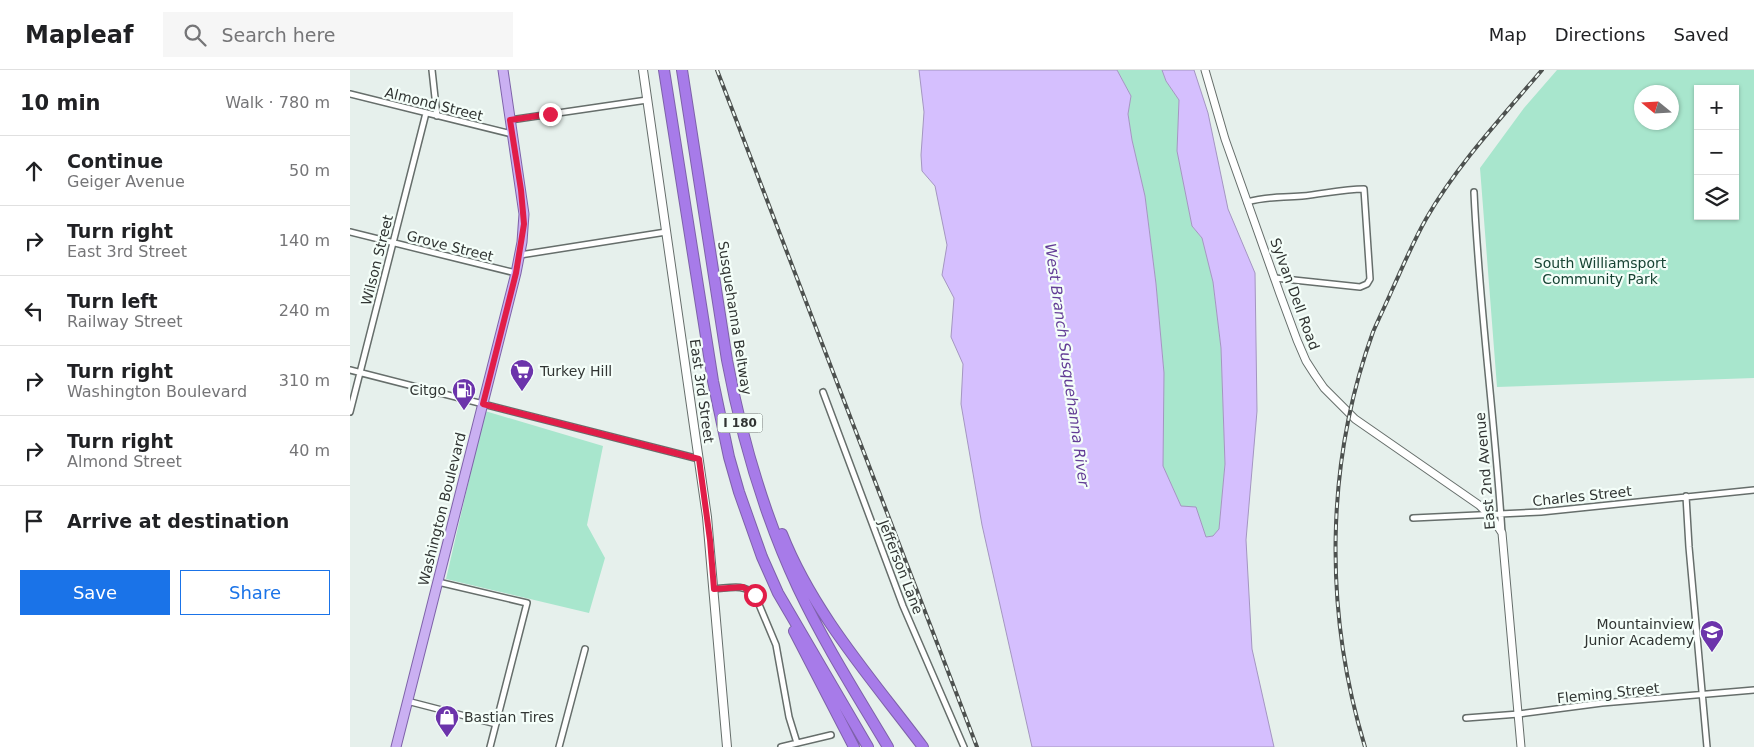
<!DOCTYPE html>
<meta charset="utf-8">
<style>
body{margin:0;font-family:"DejaVu Sans",sans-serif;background:#f6f6f6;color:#202124}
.controls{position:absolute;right:15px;top:15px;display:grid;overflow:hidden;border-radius:0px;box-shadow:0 1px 4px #0004}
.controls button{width:45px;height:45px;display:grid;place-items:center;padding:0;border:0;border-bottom:1px solid #e0e0e0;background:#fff;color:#202124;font:25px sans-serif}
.compass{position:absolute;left:1284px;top:15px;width:45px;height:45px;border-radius:50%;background:#fff;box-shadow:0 1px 4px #0004;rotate:288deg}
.stop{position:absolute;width:15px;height:15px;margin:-11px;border:4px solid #e11d48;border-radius:50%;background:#fff}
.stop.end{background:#e11d48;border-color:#fff;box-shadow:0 1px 5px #0008}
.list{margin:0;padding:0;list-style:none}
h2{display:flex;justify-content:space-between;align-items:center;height:65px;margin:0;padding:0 20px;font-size:21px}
h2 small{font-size:16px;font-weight:400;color:#757577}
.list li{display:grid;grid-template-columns:32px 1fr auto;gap:15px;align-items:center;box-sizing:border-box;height:70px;padding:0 20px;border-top:1px solid #e0e0e0}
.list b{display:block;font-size:19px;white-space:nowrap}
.list p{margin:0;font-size:16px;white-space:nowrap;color:#757577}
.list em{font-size:16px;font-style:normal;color:#757577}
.actions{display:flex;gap:10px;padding:15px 20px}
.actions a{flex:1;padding:11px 0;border:1px solid #1a73e8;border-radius:0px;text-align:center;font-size:18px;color:#1a73e8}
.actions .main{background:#1a73e8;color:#fff}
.icon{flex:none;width:28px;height:28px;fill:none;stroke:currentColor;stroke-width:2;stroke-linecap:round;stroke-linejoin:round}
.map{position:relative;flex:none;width:1404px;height:677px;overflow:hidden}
header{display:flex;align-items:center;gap:30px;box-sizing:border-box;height:70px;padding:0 25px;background:#fff;border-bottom:1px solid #e0e0e0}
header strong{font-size:24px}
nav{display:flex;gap:28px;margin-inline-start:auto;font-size:18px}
.search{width:350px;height:45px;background:#f6f6f6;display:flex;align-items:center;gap:12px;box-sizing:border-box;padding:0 18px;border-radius:0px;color:#757577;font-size:19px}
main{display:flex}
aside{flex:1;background:#fff}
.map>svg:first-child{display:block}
.green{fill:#a8e6cd;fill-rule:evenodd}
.water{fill:#d5bffe;stroke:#a496c1}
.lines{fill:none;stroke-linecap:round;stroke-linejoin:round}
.minor-casing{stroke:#666e6b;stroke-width:8}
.tertiary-casing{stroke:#666e6b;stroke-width:9}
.secondary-casing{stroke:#666e6b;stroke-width:10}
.primary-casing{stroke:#7e62a9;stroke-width:11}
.motorway-casing{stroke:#7e62a9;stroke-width:12}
.minor{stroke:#fff;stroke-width:5}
.tertiary{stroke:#fff;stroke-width:7}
.secondary{stroke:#fff;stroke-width:8}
.primary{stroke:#cab0f2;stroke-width:9}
.motorway{stroke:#a77be9;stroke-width:10}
.rail-casing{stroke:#4d514f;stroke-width:4}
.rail{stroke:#f4fef9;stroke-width:2;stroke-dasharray:5.5;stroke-linecap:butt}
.route{stroke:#e11d48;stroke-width:6}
.labels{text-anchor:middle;stroke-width:4.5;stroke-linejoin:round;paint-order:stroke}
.shield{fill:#f4fef9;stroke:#6c716e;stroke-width:1}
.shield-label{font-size:12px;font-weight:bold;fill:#313533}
.street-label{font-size:14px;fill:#313533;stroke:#f4fef9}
.park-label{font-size:14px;fill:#174434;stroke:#f4fef9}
.poi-label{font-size:14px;fill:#313533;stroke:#f4fef9;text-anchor:start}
.water-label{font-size:15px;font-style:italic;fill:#633d96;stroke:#f4fef9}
</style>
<header>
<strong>Mapleaf</strong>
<div class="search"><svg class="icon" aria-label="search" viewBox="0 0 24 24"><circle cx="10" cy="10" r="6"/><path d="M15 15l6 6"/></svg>Search here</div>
<nav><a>Map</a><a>Directions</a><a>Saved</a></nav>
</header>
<main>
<aside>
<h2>10 min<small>Walk · 780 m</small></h2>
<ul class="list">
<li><svg class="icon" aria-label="ahead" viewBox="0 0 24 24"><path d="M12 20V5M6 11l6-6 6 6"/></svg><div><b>Continue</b><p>Geiger Avenue</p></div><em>50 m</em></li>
<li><svg class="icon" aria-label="right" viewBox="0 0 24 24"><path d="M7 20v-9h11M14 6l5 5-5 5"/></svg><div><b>Turn right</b><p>East 3rd Street</p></div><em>140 m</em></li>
<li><svg class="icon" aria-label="left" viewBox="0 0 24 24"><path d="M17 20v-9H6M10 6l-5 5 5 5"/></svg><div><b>Turn left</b><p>Railway Street</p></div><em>240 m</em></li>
<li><svg class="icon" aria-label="right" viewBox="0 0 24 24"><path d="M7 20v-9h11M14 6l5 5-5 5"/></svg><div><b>Turn right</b><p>Washington Boulevard</p></div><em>310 m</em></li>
<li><svg class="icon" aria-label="right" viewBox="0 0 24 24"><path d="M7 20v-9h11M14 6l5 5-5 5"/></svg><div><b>Turn right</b><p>Almond Street</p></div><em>40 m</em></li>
<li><svg class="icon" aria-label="arrive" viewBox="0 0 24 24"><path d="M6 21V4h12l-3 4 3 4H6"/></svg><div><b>Arrive at destination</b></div></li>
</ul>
<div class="actions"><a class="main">Save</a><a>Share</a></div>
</aside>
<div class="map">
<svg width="1404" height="677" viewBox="0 0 1404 677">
<rect width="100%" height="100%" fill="#e6f0ec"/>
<path class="green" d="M767,0H812L816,11L829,30L827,81L842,156L852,168L863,212L871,278L875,394L869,459L863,466L856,467L831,436L813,396L814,303L806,214L795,126L782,70L778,44L781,26Z
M1207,0H1404V308L1147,317L1130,98L1174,38ZM1348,19H1385V146H1348ZM1292,22H1322V52H1292Z
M135,341L253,376L237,455L255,488L239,543L96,509Z"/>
<path class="water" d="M569,0H767L781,26L778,44L782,70L795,126L806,214L814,303L813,396L831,436L846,437L856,467L863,466L869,459L875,394L871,278L863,212L852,168L842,156L827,81L829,30L816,11L812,0H844L858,43L878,139L905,203L907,341L896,470L902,579L924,677H682L632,455L611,334L613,294L601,267L604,228L592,205L597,175L585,116L572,101L571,85L574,42Z"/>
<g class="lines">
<g class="minor-casing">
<path id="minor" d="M82,0L87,46
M0,24L162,64
M160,50L297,30
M1124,122C1129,236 1145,349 1152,463
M897,132C919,126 931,128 952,126C973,124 993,119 1014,119L1020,209L1017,214L1010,217L925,208
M0,162L166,203
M170,185L316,162
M0,300L349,389
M473,322L553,536L614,677
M0,342L76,43
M1336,426L1339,477L1357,677
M1063,448L1191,442L1404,420
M88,512L177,533L140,677
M364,519C380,518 393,513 405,525L426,575L439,647L447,673
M57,631L146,654
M1116,648L1169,644L1252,633L1404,620
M209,677L235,579
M431,677L481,665"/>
</g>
<g class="tertiary-casing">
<path id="tertiary" d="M855,0L875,69L930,224L947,270L956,291L965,305L974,318L1005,349L1129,435L1143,449L1152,463L1171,677"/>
</g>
<g class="secondary-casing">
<path id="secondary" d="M293,0L357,447L377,677"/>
</g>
<g class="primary-casing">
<path id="primary" d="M46,677L166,203L172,172L174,144L153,0"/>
</g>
<g class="motorway-casing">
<path id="motorway" d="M314,0L363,311L379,387L389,422L412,487L428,523L518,677
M332,0L377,290C392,370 414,445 448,518C474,573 507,625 538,677
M432,464C463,543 522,609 573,677
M444,561L504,677"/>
</g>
<use href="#minor" class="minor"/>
<use href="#tertiary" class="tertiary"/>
<use href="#secondary" class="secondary"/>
<use href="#primary" class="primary"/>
<use href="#motorway" class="motorway"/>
<g class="rail-casing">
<path id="rail" d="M367,0L627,677
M1015,677C974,543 975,394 1023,262C1029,248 1036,234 1042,220C1053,196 1063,172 1076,149C1107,95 1152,47 1192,0"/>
</g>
<use href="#rail" class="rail"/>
</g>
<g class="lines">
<path class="route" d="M200,44L160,50L171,120L174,154L166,203L133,334L349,389L360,470L364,519L393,517L405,525"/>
</g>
<defs>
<g id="supermarket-pin" transform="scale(1.25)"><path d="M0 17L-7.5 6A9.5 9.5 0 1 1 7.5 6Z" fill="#6c34ab" stroke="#f4fef9"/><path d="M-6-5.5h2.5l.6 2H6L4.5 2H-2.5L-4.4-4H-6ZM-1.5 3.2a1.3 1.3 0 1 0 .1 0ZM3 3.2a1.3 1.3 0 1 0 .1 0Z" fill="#fff"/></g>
<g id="fuel-pin" transform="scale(1.25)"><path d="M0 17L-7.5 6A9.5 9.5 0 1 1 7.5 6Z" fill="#6c34ab" stroke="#f4fef9"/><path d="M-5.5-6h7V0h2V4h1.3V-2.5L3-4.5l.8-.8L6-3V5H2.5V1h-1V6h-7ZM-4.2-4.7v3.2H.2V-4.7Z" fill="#fff"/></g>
<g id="school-pin" transform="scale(1.25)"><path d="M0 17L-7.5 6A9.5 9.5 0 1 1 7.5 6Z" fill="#6c34ab" stroke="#f4fef9"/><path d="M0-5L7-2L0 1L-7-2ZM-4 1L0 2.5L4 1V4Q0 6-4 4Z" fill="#fff"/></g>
<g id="shop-pin" transform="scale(1.25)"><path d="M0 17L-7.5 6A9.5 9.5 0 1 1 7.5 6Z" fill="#6c34ab" stroke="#f4fef9"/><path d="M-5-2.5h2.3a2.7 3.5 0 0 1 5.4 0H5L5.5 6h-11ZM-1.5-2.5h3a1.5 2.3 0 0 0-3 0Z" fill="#fff"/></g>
</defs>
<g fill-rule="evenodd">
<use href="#supermarket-pin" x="172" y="301"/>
<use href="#fuel-pin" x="114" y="320"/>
<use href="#school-pin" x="1362" y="562"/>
<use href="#shop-pin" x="97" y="647"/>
</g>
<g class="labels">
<rect class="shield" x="367.5" y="343.5" width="45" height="19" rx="4"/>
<g class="shield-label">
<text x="390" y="357">I 180</text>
</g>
<g class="street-label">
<text transform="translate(84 34) rotate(14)" y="5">Almond Street</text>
<text transform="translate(100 176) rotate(14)" y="5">Grove Street</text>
<text transform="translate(27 190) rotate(-76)" y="5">Wilson Street</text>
<text transform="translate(945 224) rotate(70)" y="5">Sylvan Dell Road</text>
<text transform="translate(385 248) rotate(81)" y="5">Susquehanna Beltway</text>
<text transform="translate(352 321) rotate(82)" y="5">East 3rd Street</text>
<text transform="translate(1135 401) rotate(-95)" y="5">East 2nd Avenue</text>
<text transform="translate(1232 426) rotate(-6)" y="5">Charles Street</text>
<text transform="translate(92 439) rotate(-76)" y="5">Washington Boulevard</text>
<text transform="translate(551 497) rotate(69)" y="5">Jefferson Lane</text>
<text transform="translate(1258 623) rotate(-6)" y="5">Fleming Street</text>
</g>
<g class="park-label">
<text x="1250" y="198">South Williamsport<tspan x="1250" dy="16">Community Park</tspan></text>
</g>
<g class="poi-label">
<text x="190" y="306">Turkey Hill</text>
<text x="96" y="325" text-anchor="end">Citgo</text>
<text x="1344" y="559" text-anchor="end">Mountainview<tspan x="1344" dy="16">Junior Academy</tspan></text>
<text x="114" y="652">Bastian Tires</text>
</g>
<g class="water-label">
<text transform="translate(717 295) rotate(82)" y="5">West Branch Susquehanna River</text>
</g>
</g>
</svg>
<div class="controls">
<button>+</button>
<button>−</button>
<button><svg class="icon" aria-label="layers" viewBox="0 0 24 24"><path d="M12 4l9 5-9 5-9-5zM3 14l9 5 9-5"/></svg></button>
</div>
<svg class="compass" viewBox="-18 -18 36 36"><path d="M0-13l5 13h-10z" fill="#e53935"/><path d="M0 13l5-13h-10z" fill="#757577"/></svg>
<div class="stop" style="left:405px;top:525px"></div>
<div class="stop end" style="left:200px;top:44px"></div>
</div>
</main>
